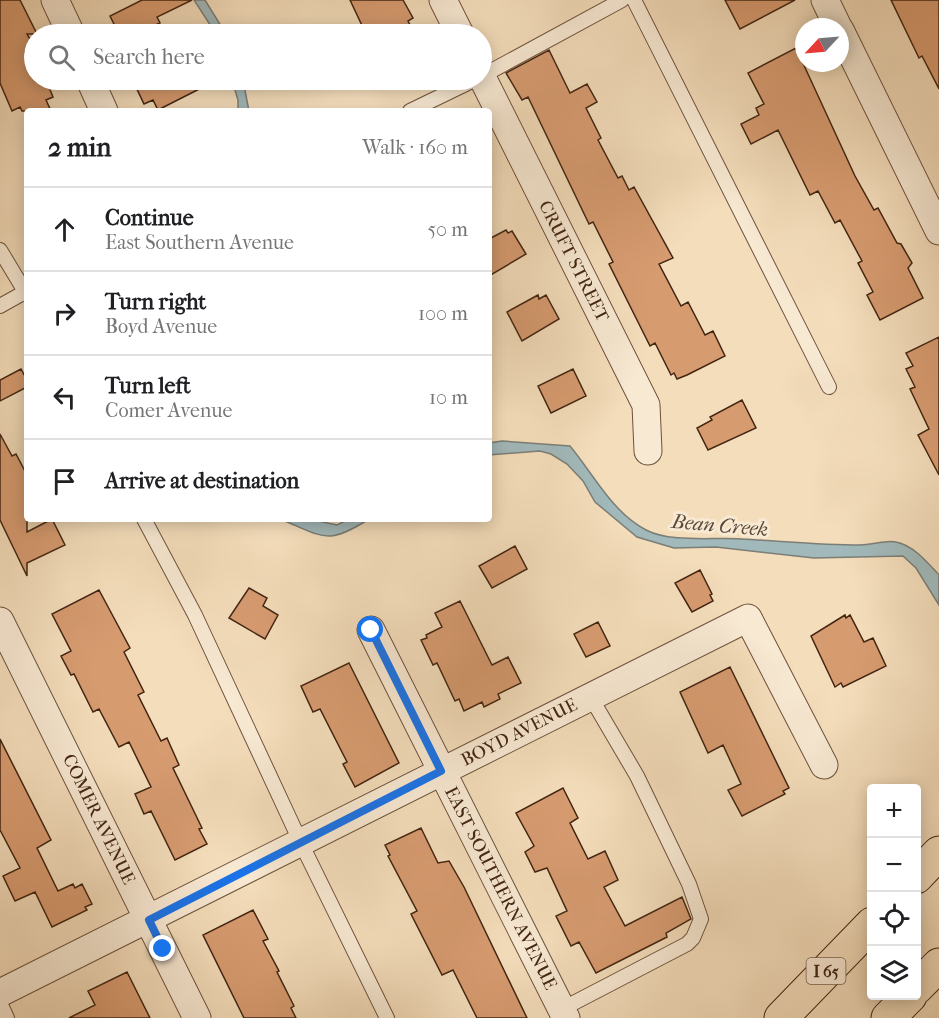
<!DOCTYPE html>
<meta charset="utf-8">
<style>
body{margin:0;font-family:"IM FELL French Canon",serif;background:#f2f2f2;color:#202124}
.controls{position:absolute;right:18px;bottom:18px;display:grid;overflow:hidden;border-radius:6px;box-shadow:0 3px 15px #0003}
.controls button{width:54px;height:54px;display:grid;place-items:center;padding:0;border:0;border-bottom:2px solid #e0e0e0;background:#fff;color:#202124;font:30px sans-serif}
.compass{position:absolute;left:795px;top:18px;width:54px;height:54px;border-radius:50%;background:#fff;box-shadow:0 3px 15px #0003;rotate:244deg}
.stop{position:absolute;width:18px;height:18px;margin:-14px;border:4px solid #1a73e8;border-radius:50%;background:#fff}
.stop.end{background:#1a73e8;border-color:#fff;box-shadow:0 2px 6px #0008}
.list{margin:0;padding:0;list-style:none}
h2{display:flex;justify-content:space-between;align-items:center;height:78px;margin:0;padding:0 24px;font-size:26px}
h2 small{font-size:20px;font-weight:400;color:#757577}
.list li{display:grid;grid-template-columns:39px 1fr auto;gap:18px;align-items:center;box-sizing:border-box;height:84px;padding:0 24px;border-top:2px solid #e0e0e0}
.list b{display:block;font-size:22px;white-space:nowrap}
.list p{margin:0;font-size:20px;white-space:nowrap;color:#757577}
.list em{font-size:20px;font-style:normal;color:#757577}
.icon{flex:none;width:33px;height:33px;fill:none;stroke:currentColor;stroke-width:2;stroke-linecap:round;stroke-linejoin:round}
.map{position:relative;flex:none;width:939px;height:1018px;overflow:hidden}
.search{position:absolute;background:#fff;box-shadow:0 3px 15px #0003;left:24px;top:24px;width:468px;height:66px;display:flex;align-items:center;gap:15px;box-sizing:border-box;padding:0 21px;border-radius:33px;color:#757577;font-size:22px}
.panel{position:absolute;background:#fff;box-shadow:0 3px 15px #0003;left:24px;top:108px;width:468px;height:414px;border-radius:6px}
.map>svg:first-child{display:block}
.water{fill:#a1b9bb;stroke:#7b7e77;stroke-width:1.5}
.building{fill:#d79b70;stroke:#422512;stroke-width:1.5}
.lines{fill:none;stroke-linecap:round;stroke-linejoin:round}
.lane-casing{stroke:#6e533c;stroke-width:16}
.street-casing{stroke:#6e533c;stroke-width:29}
.highway-casing{stroke:#422512;stroke-width:35}
.lane{stroke:#f8e9d3;stroke-width:14}
.street{stroke:#f8e9d3;stroke-width:27}
.highway{stroke:#f4ddbb;stroke-width:33}
.route{stroke:#1a73e8;stroke-width:8}
.labels{text-anchor:middle;stroke-width:6;stroke-linejoin:round;paint-order:stroke}
.shield{fill:#f8e9d3;stroke:#79604c;stroke-width:1.5}
.shield-label{font-size:16px;font-weight:bold;fill:#422512}
.street-label{font-size:18px;fill:#422512;stroke:#f8e9d3}
.water-label{font-size:20px;font-style:italic;fill:#5a4a3c;stroke:#f8e9d3}
</style>
<div class="map">
<svg width="939" height="1018" viewBox="0 0 939 1018">
<rect width="100%" height="100%" fill="#f4ddbb"/>
<filter id="stains"><feTurbulence type="fractalNoise" baseFrequency=".00333" numOctaves="4"/><feColorMatrix values="0 0 0 0 .2 0 0 0 0 .09 0 0 0 0 .02 0 0 0 .5 -.17"/></filter>
<radialGradient id="worn" r=".72"><stop offset=".6" stop-color="#630" stop-opacity="0"/><stop offset="1" stop-color="#630" stop-opacity=".3"/></radialGradient>
<path class="water" d="M194,0H205L226,34H216Z
M232,80H243L249,111H238V100Z
M502,441L570,446C594,475 612,512 646,530C671,543 713,537 741,539C781,541 820,545 860,545C871,545 886,540 896,542C913,545 928,563 939,575V605L916,568L903,556L814,558L716,547L674,548L637,537L595,502L583,481L567,464L551,454L540,451L489,455V443Z
M280,519H309L337,525L349,519H369C327,546 324,537 280,519Z"/>
<path class="building" d="M0,0H20L37,34H27L34,46L25,51L34,72V80L39,83L46,80L53,97L46,100L51,111H22L20,107L12,111L0,83Z
M142,0H192L157,17L160,23L135,34H119L110,16Z
M350,0H403L413,18L408,21L415,34H366Z
M725,0H795L740,29Z
M891,0H939V89L922,56L919,58Z
M796,48L855,176L874,210L878,208L897,243L901,244L912,263L908,268L923,298L880,320L867,295L873,292L858,263L862,261L840,220L835,223L818,191L810,195L778,130L751,144L741,124L759,115L756,108L764,104L748,73Z
M549,50L570,93L587,84L597,102L586,108L601,138L598,140L618,178L622,176L629,190L634,187L673,258L659,264L681,306L688,302L705,335L713,331L725,356L687,375L677,379L674,373L671,375L655,343L650,346L609,264L613,262L593,222L589,224L528,97L522,100L506,73Z
M146,80H217L158,110L153,100L144,104L135,85Z
M506,230L508,233L512,231L526,254L489,276V239Z
M538,295L539,299L546,295L559,319L522,341L507,312Z
M939,337V475L918,435L929,429L910,389L915,387L906,369L913,366L906,353Z
M21,369L27,380V387L0,401V380Z
M573,369L586,396L551,413L538,386Z
M742,400L756,428L708,450L697,428L712,420L710,417Z
M0,434L12,456L16,454L27,475V532L52,519L65,545L27,563V576L0,520Z
M515,546L527,569L492,588L479,566Z
M700,570L712,594L710,595L713,601L692,612L675,583Z
M249,588L267,598L263,606L278,615L265,639L229,618Z
M99,590L130,648L124,652L144,692L138,695L161,741L167,738L179,765L173,768L202,828L199,829L207,844L175,860L151,811L144,814L135,794L151,787L129,742L119,747L99,709L93,712L74,674L71,675L61,656L71,651L52,614Z
M460,601L492,665L508,657L521,683L498,694L500,699L484,707L482,702L464,711L459,699L455,701L437,663L433,665L421,640L427,638L426,635L442,627L435,613Z
M845,615L846,618L850,615L864,642L873,638L886,666L843,687L841,683L835,687L811,636Z
M598,622L610,646L586,657L574,634Z
M349,663L399,763L355,787L343,764L347,762L320,709L313,712L301,686Z
M730,667L789,788L783,791L785,794L742,816L728,790L741,784L723,745L708,753L680,692Z
M0,739L51,840L37,848L58,891L73,884L75,888L82,884L92,904L85,907L87,910L52,927L35,892L15,901L3,876L20,868L0,830Z
M563,788L578,818L570,823L588,859L605,851L618,880L604,887L625,926L682,897L691,919L666,933L667,937L596,973L579,942L571,946L556,916L567,911L547,868L535,872L525,852L534,846L516,813Z
M421,828L438,863L449,861L464,887L527,1018H477L453,970L442,975L411,914L417,911L388,856L390,855L385,845Z
M253,910L268,939L263,941L279,971L277,972L294,1006L291,1008L296,1018H244L203,935Z
M127,972L150,1018H69L95,1005L88,991Z"/>
<g class="lines">
<g class="lane-casing">
<path id="lane" d="M634,0L829,387
M482,76L622,0
M410,111L474,80
M0,250L27,295
M0,306L25,292
M144,519L195,615L301,843L387,1018
M0,1003L7,1018
M562,1009L687,944L693,938L701,919L689,884L637,776L590,696"/>
</g>
<g class="street-casing">
<path id="street" d="M55,0L71,34
M443,0L460,34
M825,0L838,27
M840,30L939,231
M482,77L646,405L648,451
M90,80L104,111
M0,621L197,1018
M371,630L566,1018
M0,993L748,618L824,765"/>
</g>
<g class="highway-casing">
<path id="highway" d="M916,877L939,853
M916,988L939,965
M781,1018L872,924
M888,1018L910,996"/>
</g>
<use href="#lane" class="lane"/>
<use href="#street" class="street"/>
<use href="#highway" class="highway"/>
</g>
<g class="lines">
<path class="route" d="M163,949L149,920L441,771L371,630"/>
</g>
<g class="labels">
<rect class="shield" x="806.5" y="958" width="39" height="26" rx="4.5"/>
<g class="shield-label">
<text x="826" y="977">I 65</text>
</g>
<g class="street-label">
<text transform="translate(574 261) rotate(63)" y="6">CRUFT STREET</text>
<text transform="translate(519 732) rotate(-27)" y="6">BOYD AVENUE</text>
<text transform="translate(99 819) rotate(64)" y="6">COMER AVENUE</text>
<text transform="translate(501 888) rotate(63)" y="6">EAST SOUTHERN AVENUE</text>
</g>
<g class="water-label">
<text transform="translate(720 525) rotate(5)" y="7">Bean Creek</text>
</g>
</g>
<rect width="100%" height="100%" filter="url(#stains)"/>
<rect width="100%" height="100%" fill="url(#worn)"/>
</svg>
<div class="controls">
<button>+</button>
<button>−</button>
<button><svg class="icon" aria-label="locate" viewBox="0 0 24 24"><circle cx="12" cy="12" r="6"/><path d="M12 2v4M12 18v4M2 12h4M18 12h4"/></svg></button>
<button><svg class="icon" aria-label="layers" viewBox="0 0 24 24"><path d="M12 4l9 5-9 5-9-5zM3 14l9 5 9-5"/></svg></button>
</div>
<svg class="compass" viewBox="-18 -18 36 36"><path d="M0-13l5 13h-10z" fill="#e53935"/><path d="M0 13l5-13h-10z" fill="#757577"/></svg>
<div class="stop" style="left:371px;top:630px"></div>
<div class="stop end" style="left:163px;top:949px"></div>
<div class="search"><svg class="icon" aria-label="search" viewBox="0 0 24 24"><circle cx="10" cy="10" r="6"/><path d="M15 15l6 6"/></svg>Search here</div>
<section class="panel">
<h2>2 min<small>Walk · 160 m</small></h2>
<ul class="list">
<li><svg class="icon" aria-label="ahead" viewBox="0 0 24 24"><path d="M12 20V5M6 11l6-6 6 6"/></svg><div><b>Continue</b><p>East Southern Avenue</p></div><em>50 m</em></li>
<li><svg class="icon" aria-label="right" viewBox="0 0 24 24"><path d="M7 20v-9h11M14 6l5 5-5 5"/></svg><div><b>Turn right</b><p>Boyd Avenue</p></div><em>100 m</em></li>
<li><svg class="icon" aria-label="left" viewBox="0 0 24 24"><path d="M17 20v-9H6M10 6l-5 5 5 5"/></svg><div><b>Turn left</b><p>Comer Avenue</p></div><em>10 m</em></li>
<li><svg class="icon" aria-label="arrive" viewBox="0 0 24 24"><path d="M6 21V4h12l-3 4 3 4H6"/></svg><div><b>Arrive at destination</b></div></li>
</ul>
</section>
</div>
